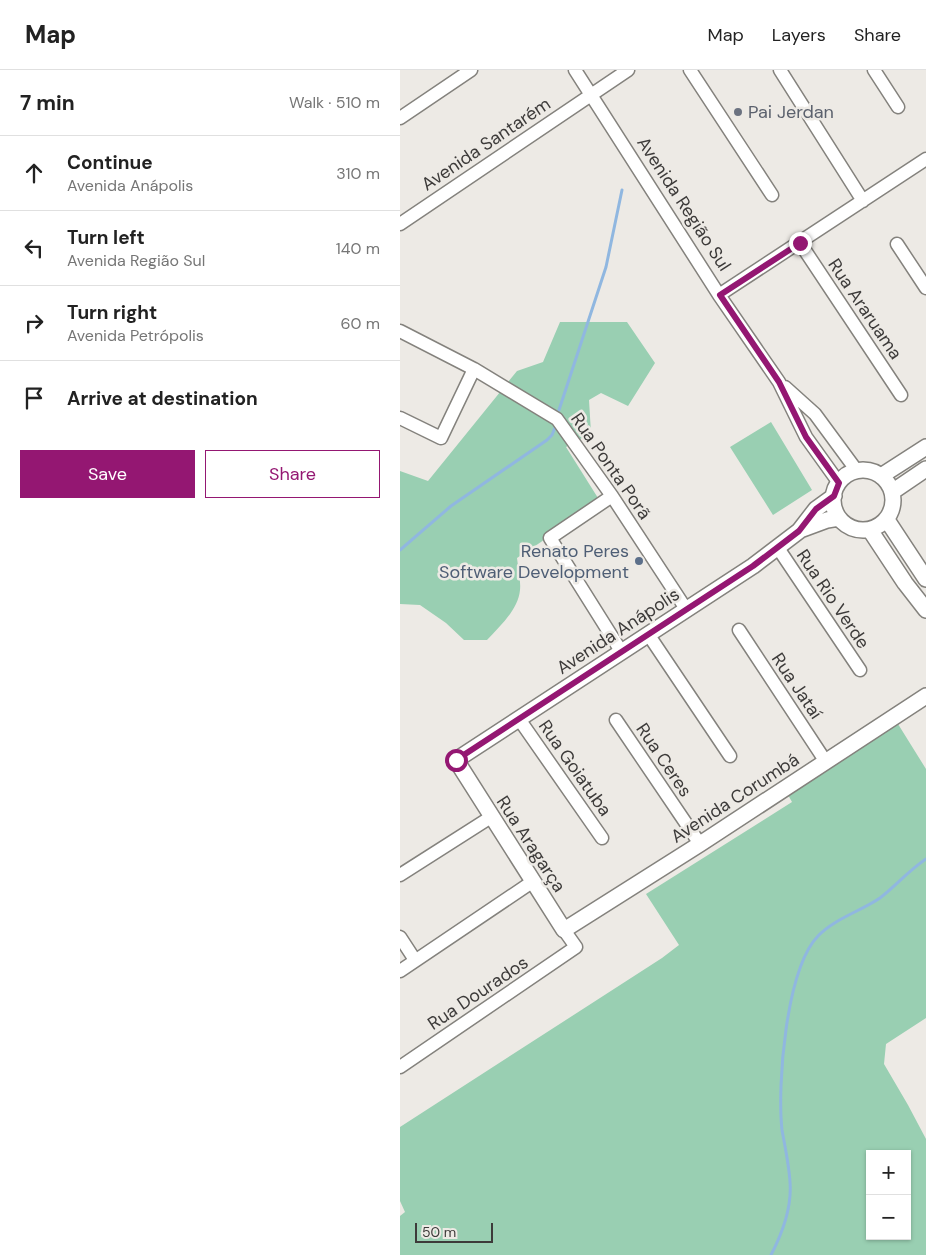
<!DOCTYPE html>
<meta charset="utf-8">
<style>
body{margin:0;font-family:"DM Sans",sans-serif;background:#f2f2f2;color:#222}
.controls{position:absolute;right:15px;bottom:15px;display:grid;overflow:hidden;border-radius:0px;box-shadow:0 1px 4px #0004}
.controls button{width:45px;height:45px;display:grid;place-items:center;padding:0;border:0;border-bottom:1px solid #e0e0e0;background:#fff;color:#222;font:25px sans-serif}
.scale{position:absolute;left:15px;bottom:12px;width:78px;box-sizing:border-box;padding-left:5px;border:2px solid #3d3b3a;border-top:0;font-size:14px;line-height:18px;white-space:nowrap;color:#3d3b3a;-webkit-text-stroke:4px #edeae5;paint-order:stroke}
.stop{position:absolute;width:15px;height:15px;margin:-11px;border:4px solid #941772;border-radius:50%;background:#fff}
.stop.end{background:#941772;border-color:#fff;box-shadow:0 1px 5px #0008}
.list{margin:0;padding:0;list-style:none}
h2{display:flex;justify-content:space-between;align-items:center;height:65px;margin:0;padding:0 20px;font-size:21px}
h2 small{font-size:16px;font-weight:400;color:#767676}
.list li{display:grid;grid-template-columns:32px 1fr auto;gap:15px;align-items:center;box-sizing:border-box;height:75px;padding:0 20px;border-top:1px solid #e0e0e0}
.list b{display:block;font-size:19px;white-space:nowrap}
.list p{margin:0;font-size:16px;white-space:nowrap;color:#767676}
.list em{font-size:16px;font-style:normal;color:#767676}
.actions{display:flex;gap:10px;padding:15px 20px}
.actions a{flex:1;padding:11px 0;border:1px solid #941772;border-radius:0px;text-align:center;font-size:18px;color:#941772}
.actions .main{background:#941772;color:#fff}
.icon{flex:none;width:28px;height:28px;fill:none;stroke:currentColor;stroke-width:2;stroke-linecap:round;stroke-linejoin:round}
.map{position:relative;flex:none;width:526px;height:1185px;overflow:hidden}
header{display:flex;align-items:center;gap:30px;box-sizing:border-box;height:70px;padding:0 25px;background:#fff;border-bottom:1px solid #e0e0e0}
header strong{font-size:24px}
nav{display:flex;gap:28px;margin-inline-start:auto;font-size:18px}
main{display:flex}
aside{flex:1;background:#fff}
.map>svg:first-child{display:block}
.green{fill:#99cfb2;fill-rule:evenodd}
.lines{fill:none;stroke-linecap:round;stroke-linejoin:round}
.stream{stroke:#90b7e0;stroke-width:3}
.minor-casing{stroke:#84827d;stroke-width:15}
.tertiary-casing{stroke:#84827d;stroke-width:18}
.minor{stroke:#fff;stroke-width:12}
.tertiary{stroke:#fff;stroke-width:15}
.route{stroke:#941772;stroke-width:6}
.worship-dot{fill:#6b7280;stroke:#edeae5;stroke-width:2}
.service-dot{fill:#5c6f8a;stroke:#edeae5;stroke-width:2}
.labels{text-anchor:middle;stroke-width:5;stroke-linejoin:round;paint-order:stroke}
.worship-label{font-size:18px;fill:#5b616d;stroke:#edeae5;text-anchor:start}
.street-label{font-size:18px;fill:#3d3b3a;stroke:#edeae5}
.service-label{font-size:18px;fill:#4e5e75;stroke:#edeae5;text-anchor:end}
</style>
<header>
<strong>Map</strong>
<nav><a>Map</a><a>Layers</a><a>Share</a></nav>
</header>
<main>
<aside>
<h2>7 min<small>Walk · 510 m</small></h2>
<ul class="list">
<li><svg class="icon" aria-label="ahead" viewBox="0 0 24 24"><path d="M12 20V5M6 11l6-6 6 6"/></svg><div><b>Continue</b><p>Avenida Anápolis</p></div><em>310 m</em></li>
<li><svg class="icon" aria-label="left" viewBox="0 0 24 24"><path d="M17 20v-9H6M10 6l-5 5 5 5"/></svg><div><b>Turn left</b><p>Avenida Região Sul</p></div><em>140 m</em></li>
<li><svg class="icon" aria-label="right" viewBox="0 0 24 24"><path d="M7 20v-9h11M14 6l5 5-5 5"/></svg><div><b>Turn right</b><p>Avenida Petrópolis</p></div><em>60 m</em></li>
<li><svg class="icon" aria-label="arrive" viewBox="0 0 24 24"><path d="M6 21V4h12l-3 4 3 4H6"/></svg><div><b>Arrive at destination</b></div></li>
</ul>
<div class="actions"><a class="main">Save</a><a>Share</a></div>
</aside>
<div class="map">
<svg width="526" height="1185" viewBox="0 0 526 1185">
<rect width="100%" height="100%" fill="#edeae5"/>
<path class="green" d="M160,252H227L255,293L228,336L201,323L189,330L191,363L166,377L198,428L141,472L117,488C118,498 121,510 120,520C118,540 100,556 87,570H64L46,553L20,535L0,534V401L28,411L117,301L143,292Z
M371,352L412,420L373,445L330,377Z
M498,654L526,699V948L486,974L484,994L508,1035L526,1069V1185H0V1146L5,1142L0,1131V1057L262,888L279,875L246,824L392,732L387,723ZM470,1084H507V1166H470Z"/>
<g class="lines">
<path class="stream" d="M159,340L206,197L222,120
M0,480L51,436L147,370L152,365L156,355
M371,1185C382,1164 392,1137 390,1112C389,1095 385,1077 382,1060C377,1015 386,899 418,866C434,849 461,841 480,828C496,816 509,800 526,789"/>
<g class="minor-casing">
<path id="minor" d="M175,0L319,225L379,312L406,367L439,413
M290,0L372,125
M380,0L463,131
M474,0L498,37
M0,48L71,0
M0,154L228,0
M400,173L501,325
M497,174L526,218
M319,225L526,89
M0,261L74,299L157,349L212,426L286,539
M385,317L415,344L457,401
M0,348L41,368L74,299
M212,426L150,468L221,581
M378,478L460,600
M339,560L426,692
M248,564L330,686
M119,649L202,768
M216,650L300,774
M0,805L91,747
M0,867L15,890
M0,901L132,812
M0,997L176,877L164,860"/>
</g>
<g class="tertiary-casing">
<path id="tertiary" d="M433 430a30 30 0 1 1 60 0a30 30 0 1 1-60 0Z
M481,406L526,377
M492,422L526,399
M434,426L416,439L399,461L353,496L56,690L164,860L300,774L526,626
M487,450L526,509
M400,460L427,450L439,448
M470,460L505,513L526,540"/>
</g>
<use href="#minor" class="minor"/>
<use href="#tertiary" class="tertiary"/>
</g>
<g class="lines">
<path class="route" d="M56,690L353,496L399,461L416,439L434,426L439,413L406,367L379,312L320,225L400,173"/>
</g>
<circle class="worship-dot" cx="338" cy="42" r="5"/>
<circle class="service-dot" cx="239" cy="491" r="5"/>
<g class="labels">
<g class="worship-label">
<text x="348" y="48">Pai Jerdan</text>
</g>
<g class="street-label">
<text transform="translate(86 74) rotate(-34)" y="6">Avenida Santarém</text>
<text transform="translate(284 134) rotate(57)" y="6">Avenida Região Sul</text>
<text transform="translate(465 239) rotate(56)" y="6">Rua Araruama</text>
<text transform="translate(211 396) rotate(55)" y="6">Rua Ponta Porã</text>
<text transform="translate(433 529) rotate(56)" y="6">Rua Rio Verde</text>
<text transform="translate(218 561) rotate(-33)" y="6">Avenida Anápolis</text>
<text transform="translate(397 616) rotate(56)" y="6">Rua Jataí</text>
<text transform="translate(264 690) rotate(56)" y="6">Rua Ceres</text>
<text transform="translate(175 698) rotate(55)" y="6">Rua Goiatuba</text>
<text transform="translate(335 728) rotate(-33)" y="6">Avenida Corumbá</text>
<text transform="translate(131 774) rotate(57)" y="6">Rua Aragarça</text>
<text transform="translate(78 923) rotate(-34)" y="6">Rua Dourados</text>
</g>
<g class="service-label">
<text x="229" y="487">Renato Peres<tspan x="229" dy="21">Software Development</tspan></text>
</g>
</g>
</svg>
<div class="controls">
<button>+</button>
<button>−</button>
</div>
<div class="scale">50 m</div>
<div class="stop" style="left:56px;top:690px"></div>
<div class="stop end" style="left:400px;top:173px"></div>
</div>
</main>
